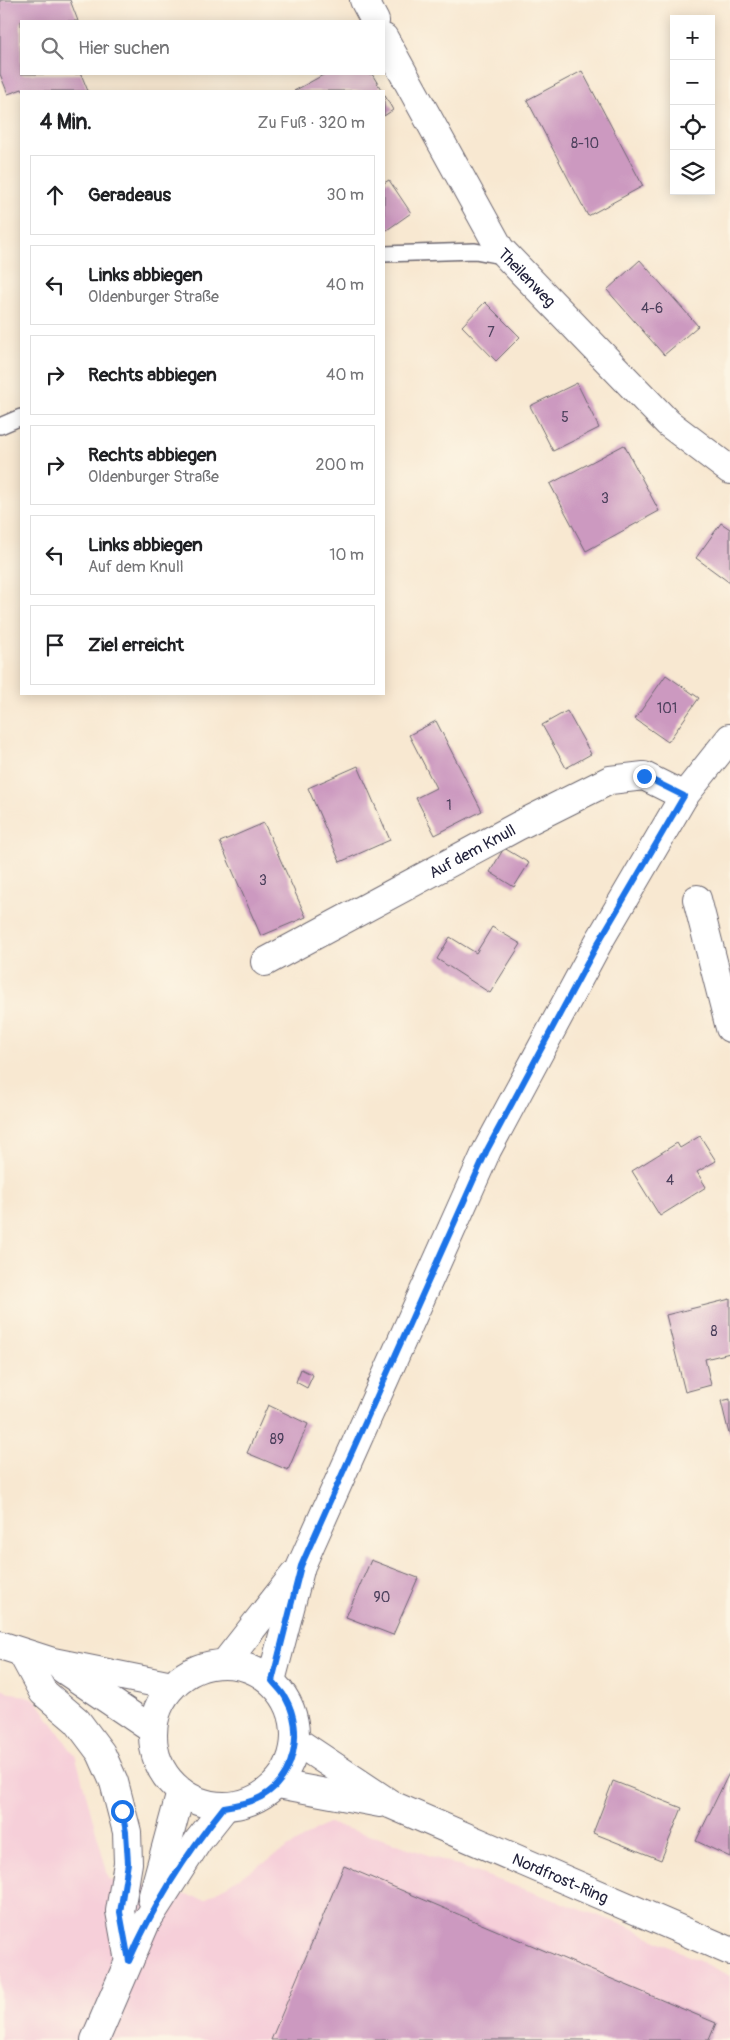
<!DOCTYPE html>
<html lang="de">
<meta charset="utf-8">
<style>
body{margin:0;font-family:Pangolin,sans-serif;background:#f6f6f6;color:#202124}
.controls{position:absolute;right:15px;top:15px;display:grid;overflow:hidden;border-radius:0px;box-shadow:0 2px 12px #0003}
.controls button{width:45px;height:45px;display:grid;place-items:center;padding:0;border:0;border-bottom:1px solid #e0e0e0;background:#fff;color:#202124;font:25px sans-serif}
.stop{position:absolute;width:15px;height:15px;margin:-11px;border:4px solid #1a73e8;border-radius:50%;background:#fff}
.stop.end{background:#1a73e8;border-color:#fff;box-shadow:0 1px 5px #0008}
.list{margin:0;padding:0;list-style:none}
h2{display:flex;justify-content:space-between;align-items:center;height:65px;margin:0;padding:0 20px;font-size:21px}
h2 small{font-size:16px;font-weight:400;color:#757577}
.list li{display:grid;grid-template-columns:32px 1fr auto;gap:15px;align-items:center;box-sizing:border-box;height:80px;margin:0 10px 10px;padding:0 10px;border:1px solid #e0e0e0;border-radius:0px}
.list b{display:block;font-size:19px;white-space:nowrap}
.list p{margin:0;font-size:16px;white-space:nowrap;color:#757577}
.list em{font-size:16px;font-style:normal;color:#757577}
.icon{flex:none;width:28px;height:28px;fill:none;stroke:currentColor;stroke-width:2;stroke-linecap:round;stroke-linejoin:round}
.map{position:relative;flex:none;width:730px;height:2040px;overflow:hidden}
.search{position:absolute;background:#fff;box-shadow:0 2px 12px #0003;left:20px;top:20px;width:365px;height:55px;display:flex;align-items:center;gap:12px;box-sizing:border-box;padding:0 18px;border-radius:0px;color:#757577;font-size:19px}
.panel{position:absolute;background:#fff;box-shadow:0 2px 12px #0003;left:20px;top:90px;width:365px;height:605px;border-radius:0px}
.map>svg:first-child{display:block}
.built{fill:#f6cfd9}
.building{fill:#cc99c0}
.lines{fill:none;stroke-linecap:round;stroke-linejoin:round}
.service-casing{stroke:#6d6770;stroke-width:18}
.minor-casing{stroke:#6d6770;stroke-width:30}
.tertiary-casing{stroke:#6d6770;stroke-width:30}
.service{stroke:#fff;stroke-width:15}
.minor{stroke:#fff;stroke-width:28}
.tertiary{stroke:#fff;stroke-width:28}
.route{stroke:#1a73e8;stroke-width:6}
.labels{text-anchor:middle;stroke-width:5;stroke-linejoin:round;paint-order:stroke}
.number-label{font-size:14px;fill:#4c405c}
.street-label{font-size:16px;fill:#22223b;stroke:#fcf5e5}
</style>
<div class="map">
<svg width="730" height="2040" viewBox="0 0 730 2040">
<rect width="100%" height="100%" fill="#fcf5e5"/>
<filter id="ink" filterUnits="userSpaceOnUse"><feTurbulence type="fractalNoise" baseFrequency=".02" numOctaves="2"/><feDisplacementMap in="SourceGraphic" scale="10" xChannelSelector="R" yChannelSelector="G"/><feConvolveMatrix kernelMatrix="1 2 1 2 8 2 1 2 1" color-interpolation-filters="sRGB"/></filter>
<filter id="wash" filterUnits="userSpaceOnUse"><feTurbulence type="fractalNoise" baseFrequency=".0096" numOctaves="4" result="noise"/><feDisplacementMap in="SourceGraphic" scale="20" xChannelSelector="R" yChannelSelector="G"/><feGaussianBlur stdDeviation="1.12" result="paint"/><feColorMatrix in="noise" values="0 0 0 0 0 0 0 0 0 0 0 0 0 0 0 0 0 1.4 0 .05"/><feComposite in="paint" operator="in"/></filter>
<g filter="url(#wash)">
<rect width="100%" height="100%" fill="#f8e8d1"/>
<path class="built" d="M0,1689L36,1700L76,1757L109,1879L205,1899L328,1823L386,1840L630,1927L730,1976V2040H0Z"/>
<g id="blocks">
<path class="building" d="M0,0H70L78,21H21V74H81L88,91H23L22,89L8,94L0,74Z
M582,71L643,186L588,216L527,100Z
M325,74H372L382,91H294Z
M384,94L393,110L384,116Z
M389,180L411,213L384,232V183Z
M640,260L698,326L664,355L607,290Z
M485,302L520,337L496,361L462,326Z
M577,383L599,428L553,451L530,406Z
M624,445L659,511L586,551L550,484Z
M721,523L730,529V583L696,558Z
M666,675L699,698L668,742L635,719Z
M567,711L591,754L566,768L542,725Z
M436,721L482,811L435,835L416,798L436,788L409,735Z
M358,766L390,840L340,862L308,788Z
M264,823L306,917L261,936L220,842Z
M504,848L529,863L514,887L490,872Z
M492,927L521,944L490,993L437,959L450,937L476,953Z
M700,1136L716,1161L697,1172L706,1187L660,1216L632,1171L677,1143L680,1148Z
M730,1299V1353L705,1359L711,1385L685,1392L666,1315Z
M301,1369L313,1375L307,1388L296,1382Z
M730,1399V1434H729L721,1401Z
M268,1405L308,1424L288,1470L247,1453Z
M371,1560L418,1578L393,1635L346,1617Z
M729,1773L730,1774V1857L696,1841Z
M613,1781L682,1808L661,1860L593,1833Z
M344,1866L716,2023L709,2040H271Z"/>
</g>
</g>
<g filter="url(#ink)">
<use href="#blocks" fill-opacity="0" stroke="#6d6770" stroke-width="1"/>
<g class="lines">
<g class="service-casing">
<path id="service" d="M384,254L475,251L507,257
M0,426L21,417"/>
</g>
<g class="minor-casing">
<g id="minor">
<path d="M364,0L375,21"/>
<path id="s1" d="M384,38L500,249L668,423L730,470"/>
<path d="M697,899L730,1028"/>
<path id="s2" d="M265,962L518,826L610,780L644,776L684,796"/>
<path d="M225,1663L294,1575"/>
<path d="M271,1681L301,1566L487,1150L598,943L684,796L730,738"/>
</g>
</g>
<g class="tertiary-casing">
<g id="tertiary">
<path d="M0,1645L53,1662L172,1686"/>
<path d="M22,1653L43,1692L77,1721L101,1753L114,1782L127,1832L128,1863L120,1911L129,1961"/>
<circle cx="224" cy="1735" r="71"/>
<path d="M63,1669L153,1730"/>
<path id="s3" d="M296,1741L392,1805L730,1951"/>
<path d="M278,1784L380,1803"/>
<path d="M152,1899L181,1792"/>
<path d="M95,2040L146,1922L198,1841L225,1807"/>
</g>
</g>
<use href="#service" class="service"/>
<use href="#minor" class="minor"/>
<use href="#tertiary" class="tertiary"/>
</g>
</g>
<g class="lines" filter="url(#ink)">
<path class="route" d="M122,1811L126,1832L128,1863L120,1912L129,1961C153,1906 186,1854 224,1807C238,1805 250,1803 261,1797C295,1778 304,1731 286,1699C283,1692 276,1686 272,1681L301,1566L487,1150L598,943L684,796L644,776"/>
</g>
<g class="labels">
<g class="number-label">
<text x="585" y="148">8-10</text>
<text x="652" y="313">4-6</text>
<text x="491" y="337">7</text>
<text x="565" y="422">5</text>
<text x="605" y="503">3</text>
<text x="667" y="713">101</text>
<text x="449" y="810">1</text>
<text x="263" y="885">3</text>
<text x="670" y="1185">4</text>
<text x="714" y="1336">8</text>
<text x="277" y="1444">89</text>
<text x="382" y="1602">90</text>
</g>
<g class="street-label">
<text dy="6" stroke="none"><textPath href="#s1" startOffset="280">Theilenweg</textPath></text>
<text dy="6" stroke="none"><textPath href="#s2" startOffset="235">Auf dem Knull</textPath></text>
<text dy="6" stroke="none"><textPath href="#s3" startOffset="299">Nordfrost-Ring</textPath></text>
</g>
</g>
</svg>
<div class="controls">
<button>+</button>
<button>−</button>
<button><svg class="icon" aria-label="locate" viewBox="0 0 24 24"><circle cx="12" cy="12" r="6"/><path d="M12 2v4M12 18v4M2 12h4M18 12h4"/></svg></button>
<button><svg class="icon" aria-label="layers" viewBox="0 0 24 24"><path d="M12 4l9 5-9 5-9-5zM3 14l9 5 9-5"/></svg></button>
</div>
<div class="stop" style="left:122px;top:1811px"></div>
<div class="stop end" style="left:644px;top:776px"></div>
<div class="search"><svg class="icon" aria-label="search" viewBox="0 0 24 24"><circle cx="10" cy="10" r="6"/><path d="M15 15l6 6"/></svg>Hier suchen</div>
<section class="panel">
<h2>4 Min.<small>Zu Fuß · 320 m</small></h2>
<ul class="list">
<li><svg class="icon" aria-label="ahead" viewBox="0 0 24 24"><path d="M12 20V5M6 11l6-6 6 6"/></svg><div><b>Geradeaus</b></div><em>30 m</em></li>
<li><svg class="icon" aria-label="left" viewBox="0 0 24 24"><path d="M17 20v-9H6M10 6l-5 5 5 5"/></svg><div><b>Links abbiegen</b><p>Oldenburger Straße</p></div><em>40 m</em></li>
<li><svg class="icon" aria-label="right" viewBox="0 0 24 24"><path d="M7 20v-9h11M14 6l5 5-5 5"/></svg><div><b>Rechts abbiegen</b></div><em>40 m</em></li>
<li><svg class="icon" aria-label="right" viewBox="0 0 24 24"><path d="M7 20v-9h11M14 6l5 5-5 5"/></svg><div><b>Rechts abbiegen</b><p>Oldenburger Straße</p></div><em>200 m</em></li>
<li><svg class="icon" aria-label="left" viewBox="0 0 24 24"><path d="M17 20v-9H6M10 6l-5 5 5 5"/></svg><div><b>Links abbiegen</b><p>Auf dem Knull</p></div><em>10 m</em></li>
<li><svg class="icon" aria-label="arrive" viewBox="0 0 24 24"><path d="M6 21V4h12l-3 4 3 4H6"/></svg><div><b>Ziel erreicht</b></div></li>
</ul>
</section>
</div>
